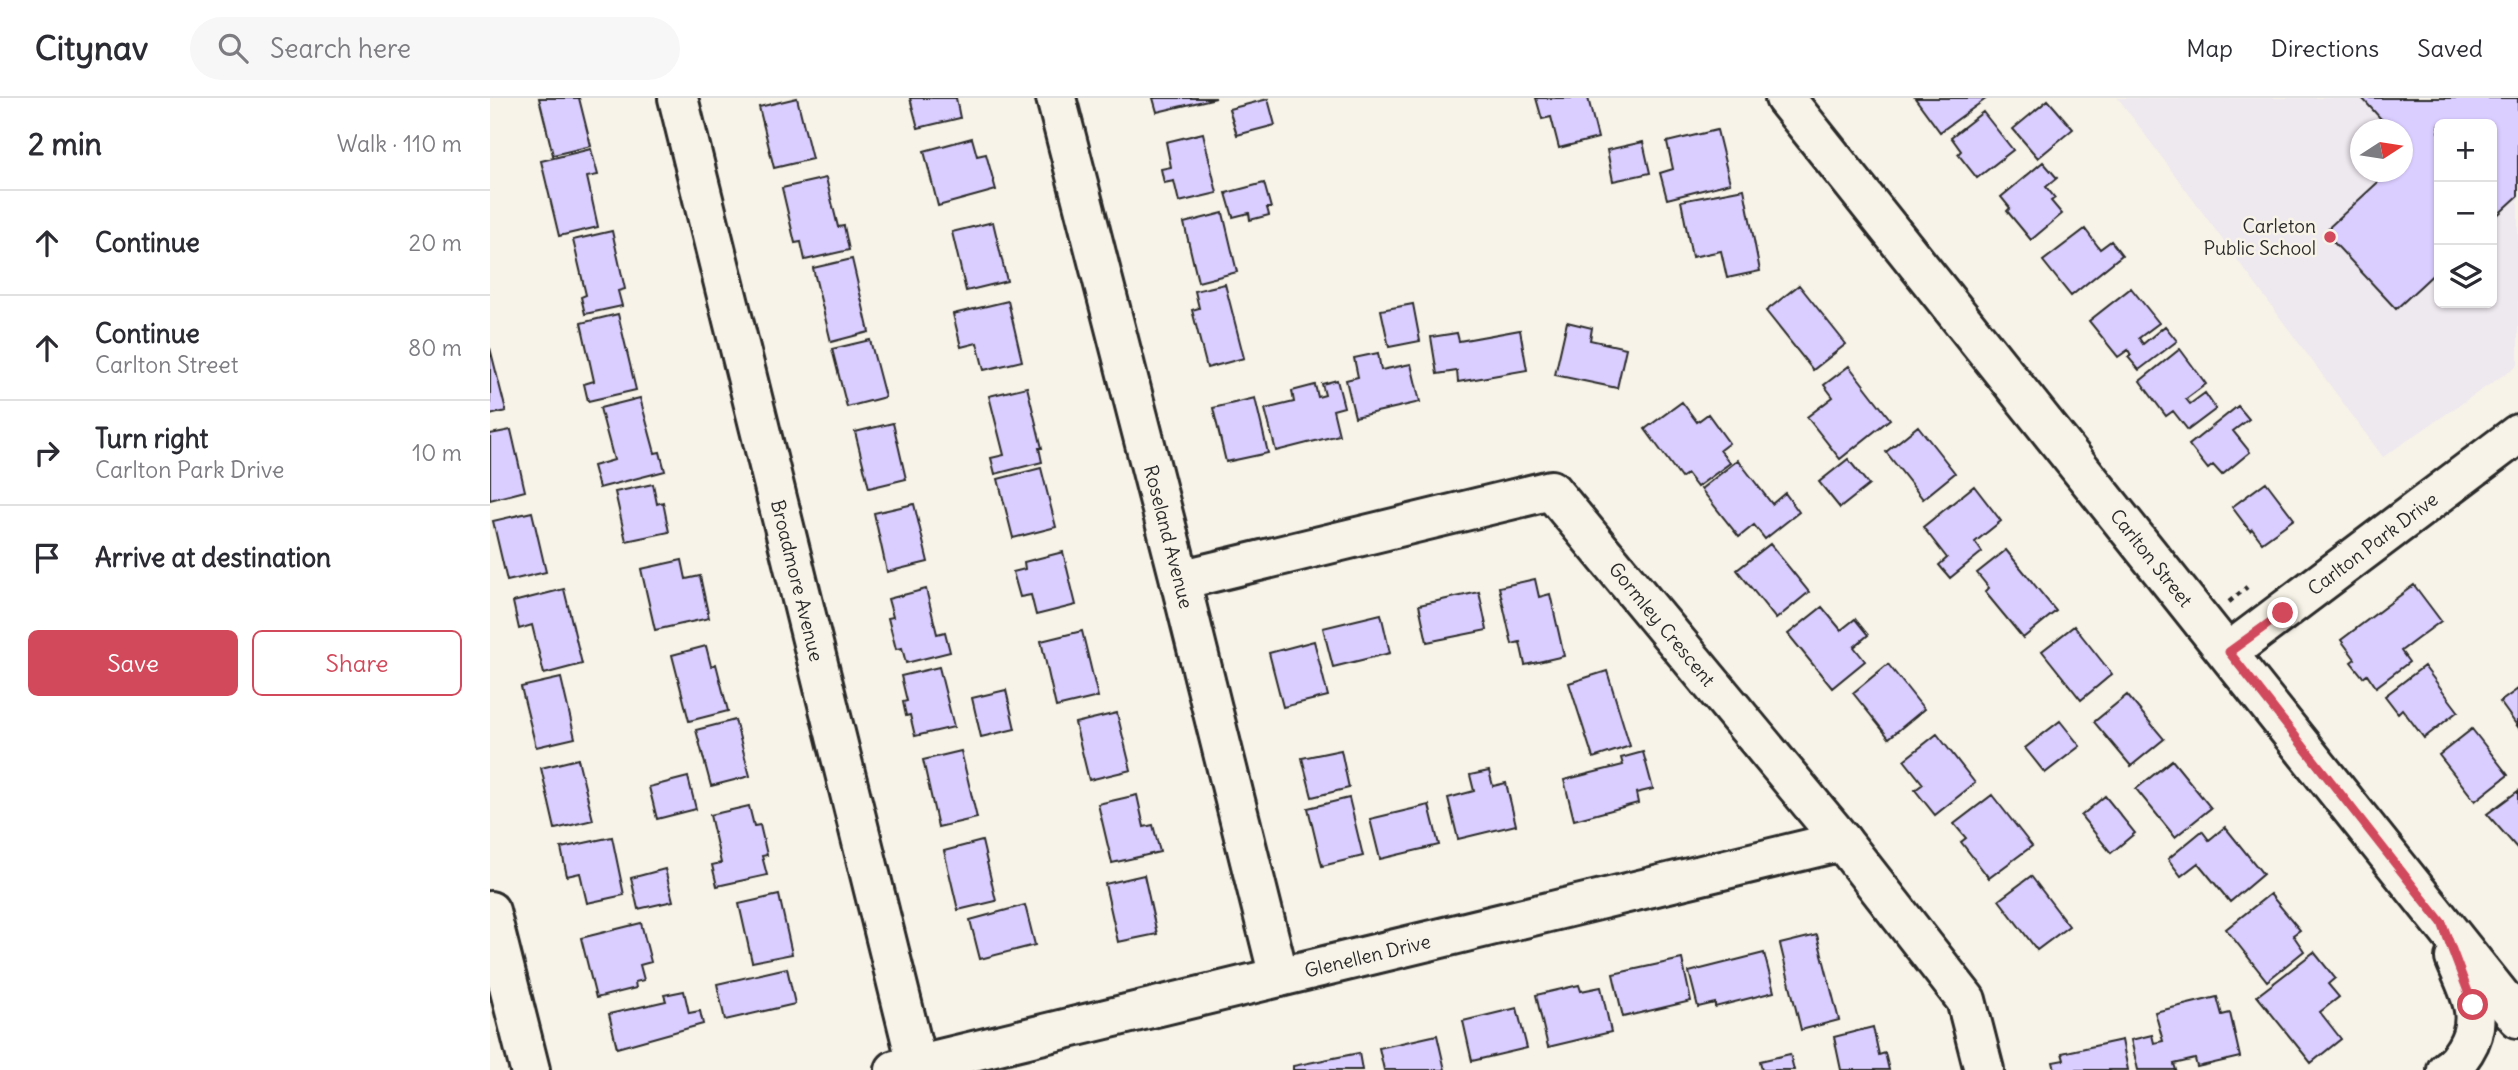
<!DOCTYPE html>
<meta charset="utf-8">
<style>
body{margin:0;font-family:Delius,sans-serif;background:#f7f7f7;color:#2b2b33}
.controls{position:absolute;right:21px;top:21px;display:grid;overflow:hidden;border-radius:10px;box-shadow:0 2px 5px #0004}
.controls button{width:63px;height:63px;display:grid;place-items:center;padding:0;border:0;border-bottom:2px solid #e1e1e2;background:#fff;color:#2b2b33;font:35px sans-serif}
.compass{position:absolute;left:1860px;top:21px;width:63px;height:63px;border-radius:50%;background:#fff;box-shadow:0 2px 5px #0004;rotate:78deg}
.stop{position:absolute;width:21px;height:21px;margin:-16px;border:5px solid #d1495b;border-radius:50%;background:#fff}
.stop.end{background:#d1495b;border-color:#fff;box-shadow:0 2px 7px #0008}
.list{margin:0;padding:0;list-style:none}
h2{display:flex;justify-content:space-between;align-items:center;height:91px;margin:0;padding:0 28px;font-size:30px}
h2 small{font-size:23px;font-weight:400;color:#7c7c81}
.list li{display:grid;grid-template-columns:46px 1fr auto;gap:21px;align-items:center;box-sizing:border-box;height:105px;padding:0 28px;border-top:2px solid #e1e1e2}
.list b{display:block;font-size:26px;white-space:nowrap}
.list p{margin:0;font-size:23px;white-space:nowrap;color:#7c7c81}
.list em{font-size:23px;font-style:normal;color:#7c7c81}
.actions{display:flex;gap:14px;padding:21px 28px}
.actions a{flex:1;padding:16px 0;border:2px solid #d1495b;border-radius:10px;text-align:center;font-size:24px;color:#d1495b}
.actions .main{background:#d1495b;color:#fff}
.icon{flex:none;width:38px;height:38px;fill:none;stroke:currentColor;stroke-width:2;stroke-linecap:round;stroke-linejoin:round}
.map{position:relative;flex:none;width:2028px;height:972px;overflow:hidden}
header{display:flex;align-items:center;gap:42px;box-sizing:border-box;height:98px;padding:0 35px;background:#fff;border-bottom:2px solid #e1e1e2}
header strong{font-size:33px}
nav{display:flex;gap:38px;margin-inline-start:auto;font-size:24px}
.search{width:490px;height:63px;background:#f7f7f7;display:flex;align-items:center;gap:18px;box-sizing:border-box;padding:0 24px;border-radius:38px;color:#7c7c81;font-size:26px}
main{display:flex}
aside{flex:1;background:#fff}
.map>svg:first-child{display:block}
.built{fill:#eee8ef;fill-rule:evenodd}
.building{fill:#dacdff;stroke:#2b2b2b;stroke-width:2}
.lines{fill:none;stroke-linecap:round;stroke-linejoin:round}
.minor-casing{stroke:#2b2b2b;stroke-width:44}
.major-casing{stroke:#2b2b2b;stroke-width:44}
.path{stroke:#2b2b2b;stroke-width:4.5;stroke-dasharray:5 5;stroke-linecap:butt}
.minor{stroke:#f7f3e8;stroke-width:38}
.major{stroke:#f7f3e8;stroke-width:38}
.route{stroke:#d1495b;stroke-width:9}
.poi-dot{fill:#d1495b;stroke:#f7f3e8;stroke-width:2.5}
.labels{text-anchor:middle;stroke-width:5;stroke-linejoin:round;paint-order:stroke}
.poi-label{font-size:19px;fill:#2b2b2b;stroke:#f7f3e8;text-anchor:end}
.street-label{font-size:19px;fill:#2b2b2b;stroke:#f7f3e8}
</style>
<header>
<strong>Citynav</strong>
<div class="search"><svg class="icon" aria-label="search" viewBox="0 0 24 24"><circle cx="10" cy="10" r="6"/><path d="M15 15l6 6"/></svg>Search here</div>
<nav><a>Map</a><a>Directions</a><a>Saved</a></nav>
</header>
<main>
<aside>
<h2>2 min<small>Walk · 110 m</small></h2>
<ul class="list">
<li><svg class="icon" aria-label="ahead" viewBox="0 0 24 24"><path d="M12 20V5M6 11l6-6 6 6"/></svg><div><b>Continue</b></div><em>20 m</em></li>
<li><svg class="icon" aria-label="ahead" viewBox="0 0 24 24"><path d="M12 20V5M6 11l6-6 6 6"/></svg><div><b>Continue</b><p>Carlton Street</p></div><em>80 m</em></li>
<li><svg class="icon" aria-label="right" viewBox="0 0 24 24"><path d="M7 20v-9h11M14 6l5 5-5 5"/></svg><div><b>Turn right</b><p>Carlton Park Drive</p></div><em>10 m</em></li>
<li><svg class="icon" aria-label="arrive" viewBox="0 0 24 24"><path d="M6 21V4h12l-3 4 3 4H6"/></svg><div><b>Arrive at destination</b></div></li>
</ul>
<div class="actions"><a class="main">Save</a><a>Share</a></div>
</aside>
<div class="map">
<svg width="2028" height="972" viewBox="0 0 2028 972">
<rect width="100%" height="100%" fill="#f7f3e8"/>
<filter id="ink" filterUnits="userSpaceOnUse"><feTurbulence type="fractalNoise" baseFrequency=".0143" numOctaves="2"/><feDisplacementMap in="SourceGraphic" scale="14" xChannelSelector="R" yChannelSelector="G"/><feConvolveMatrix kernelMatrix="1 2 1 2 8 2 1 2 1" color-interpolation-filters="sRGB"/></filter>
<g filter="url(#ink)">
<path class="built" d="M1628,0H2028V267L1893,359ZM1949,26H2002V205H1949ZM1870,32H1912V74H1870Z"/>
<path class="building" d="M49,0H89L101,48L63,57Z
M307,0L322,61L284,70L269,9Z
M420,0H466L470,20L428,30Z
M663,0H726L667,14Z
M1046,0H1098L1108,40L1069,50L1061,19L1052,21Z
M1425,0H1497L1450,34Z
M1872,0H2028V98L2002,122V26H1949V171L1906,211L1834,134L1899,74H1912V61L1921,53L1912,44V32H1901Z
M778,1L785,27L747,37L739,11Z
M1558,2L1583,31L1548,60L1523,31Z
M1493,14L1523,52L1487,80L1468,56L1471,53L1461,39Z
M1227,32L1240,85L1177,101L1170,75L1183,71L1177,44Z
M713,35L727,95L689,104L684,83L674,85L671,71L681,69L676,44Z
M482,40L487,58L496,56L506,92L448,108L434,53Z
M1153,44L1160,75L1123,83L1117,52Z
M101,51L108,77L97,79L108,129L69,138L51,63Z
M1553,64L1567,80L1556,89L1565,100L1561,103L1572,116L1541,142L1517,113L1520,110L1511,99Z
M336,80L348,129L354,128L359,152L315,162L311,144L305,145L292,90Z
M774,85L781,110H777L779,117L760,122L759,115L743,119L736,95Z
M1254,91L1270,173L1237,180L1231,153L1202,159L1191,103Z
M733,115L747,174L708,184L694,125Z
M503,124L517,183L476,193L462,134Z
M1595,131L1610,151L1621,143L1632,157L1581,198L1553,163Z
M122,133L135,191L128,193L132,208L95,216L91,199L96,197L83,142Z
M362,161L379,234L341,244L323,170Z
M735,186L754,260L717,270L702,212L709,210L705,193Z
M1309,187L1356,246L1323,272L1276,213Z
M1641,190L1669,225L1649,240L1653,246L1675,228L1687,243L1649,272L1638,259L1641,257L1638,252L1628,259L1599,223Z
M518,203L532,263L494,272L487,245L471,249L463,216Z
M923,206L930,243L899,249L891,212Z
M128,216L146,292L98,303L94,286L104,283L91,225Z
M1077,224L1102,230L1100,242L1136,250L1127,290L1065,277Z
M1030,232L1037,272L968,284L967,273L947,276L941,239L967,235L969,243Z
M380,242L395,299L357,309L342,251Z
M0,250L16,313L0,317Z
M1690,251L1716,286L1696,301L1700,306L1715,295L1726,311L1698,332L1683,313L1676,318L1650,283Z
M888,255L891,272L921,266L930,304L865,319L856,282L868,279L864,260Z
M1359,268L1400,321L1350,361L1317,319L1343,299L1334,287Z
M847,282L854,309L843,312L849,337L786,353L775,311L804,304L802,293L825,287L828,299L835,297L832,286Z
M537,289L552,350H549L552,364L505,376L501,360L514,357L499,298Z
M150,300L165,355L170,354L175,373L109,390L103,368L124,362L110,310Z
M765,300L778,355L736,364L723,310Z
M1192,304L1207,324L1218,316L1239,345L1230,352L1240,365L1207,389L1197,376L1191,380L1155,331Z
M1748,308L1759,321L1743,333L1760,354L1732,377L1723,367L1718,371L1699,347Z
M403,325L416,381L379,390L365,334Z
M1428,328L1465,375L1433,401L1396,354Z
M21,332L35,393L0,402V336Z
M1358,361L1379,387L1350,410L1329,384Z
M1248,362L1282,406L1295,395L1309,414L1275,441L1264,427L1249,439L1211,391Z
M551,370L566,429L523,440L508,381Z
M1776,384L1804,421L1772,444L1762,431L1760,433L1742,409Z
M163,386L167,406L173,404L179,434L136,443L125,394Z
M1484,388L1511,423L1485,444L1492,454L1460,480L1449,467L1457,460L1433,429Z
M424,406L438,464L397,474L384,415Z
M42,414L56,474L17,483L3,423Z
M1280,446L1319,494L1286,521L1247,472Z
M1516,452L1566,513L1533,540L1495,494L1499,490L1487,475Z
M573,454L586,507L546,517L541,497L530,499L523,474L535,471L534,464Z
M192,462L196,481L210,478L219,520L165,532L151,471Z
M1045,481L1049,499L1060,496L1074,558L1035,567L1030,544L1022,546L1009,489Z
M1924,487L1951,523L1911,553L1919,564L1886,589L1877,576L1873,579L1861,564L1865,561L1851,542Z
M74,491L92,566L54,576L42,527L29,531L23,504Z
M436,491L447,536L455,534L460,554L416,565L412,550L406,551L398,520L403,519L398,501Z
M989,494L997,532L937,544L929,507Z
M1332,509L1351,532L1365,521L1378,537L1364,549L1375,563L1342,590L1298,536Z
M891,516L900,555L843,569L833,530Z
M1584,528L1622,576L1591,602L1552,553Z
M592,533L608,599L566,609L551,543Z
M824,543L838,598L793,609L779,555Z
M216,548L221,568L226,566L238,613L199,623L182,557Z
M1398,566L1434,611L1399,640L1363,595Z
M1934,568L1968,613L1934,640L1912,611L1908,615L1895,598Z
M449,569L464,629L425,638L420,617L416,618L413,604L417,603L411,578Z
M1117,573L1140,648L1103,660L1079,585Z
M71,580L85,640L46,649L31,589Z
M2028,591V629L2010,604Z
M516,592L525,631L491,639L482,600Z
M1637,597L1674,641L1641,668L1604,624Z
M627,615L641,672L599,682L585,625Z
M245,622L260,678L221,688L206,632Z
M1570,623L1590,648L1555,675L1535,650Z
M1982,631L2018,677L1985,703L1949,657Z
M1447,636L1485,685L1445,717L1425,692L1433,686L1414,662Z
M851,652L859,690L822,699L812,660Z
M471,653L487,720L448,729L433,662Z
M1153,654L1163,691L1146,695L1148,705L1084,722L1074,682L1133,667L1131,660Z
M88,661L103,722L65,731L51,670Z
M1682,662L1721,710L1685,739L1646,691Z
M999,673L1003,688L1016,685L1026,727L968,741L958,700L984,693L980,677Z
M198,679L206,711L167,721L159,689Z
M2028,693V749L2027,750L1997,716Z
M647,697L654,729L663,727L670,754L622,765L608,706Z
M1502,697L1542,748L1499,780L1471,744L1476,740L1464,726Z
M1615,698L1645,735L1621,755L1591,718Z
M859,700L873,758L832,768L818,710Z
M939,707L949,747L890,761L880,721Z
M259,708L264,728L270,727L277,757L272,758L277,777L227,788L222,767L231,765L220,717Z
M1735,729L1773,776L1740,804L1708,765L1691,778L1678,761L1712,733L1719,742Z
M122,739L134,797L97,805L90,775L77,778L71,750Z
M492,743L506,803L468,812L454,753Z
M175,771L183,803L148,811L141,780Z
M654,777L667,836L628,844L615,786Z
M1541,778L1579,828L1547,852L1509,802Z
M1780,796L1810,832L1803,837L1814,853L1777,883L1736,831Z
M289,797L302,856L262,864L249,806Z
M535,807L545,847L490,861L480,822Z
M151,825L161,864L150,867L154,882L145,884L146,890L106,900L91,840Z
M1327,837L1349,922L1311,932L1290,846Z
M1824,854L1845,880L1838,886L1849,899L1830,914L1851,941L1821,965L1767,898Z
M1274,855L1284,894L1225,909V905L1208,909L1199,874Z
M1192,861L1201,903L1133,919L1123,876Z
M297,870L305,906L235,922L227,886Z
M1089,887L1091,893L1111,889L1121,934L1058,949L1046,897Z
M194,893L199,915L210,913L213,926L127,950L119,916L176,903L174,897Z
M1727,899L1732,917L1740,915L1750,959L1707,969L1705,961L1684,966L1686,972H1648L1641,942L1662,937L1664,945L1673,943L1665,914Z
M1027,910L1037,950L982,963L973,923Z
M1383,929L1389,957L1395,955L1399,972H1351L1344,939Z
M947,937L955,972H894L889,950Z
M1632,942L1638,972H1565L1563,964L1574,962L1572,955Z
M869,955L872,972H803V968Z
M1300,956L1304,972H1272L1270,963Z"/>
<g class="lines">
<g class="minor-casing">
<g id="minor">
<path id="s1" d="M188,0L427,966"/>
<path id="s2" d="M566,0L690,482L789,879"/>
<path id="s3" d="M690,482L1061,392L1352,743L1476,902L1494,972"/>
<path id="s4" d="M1739,554L2028,336"/>
<path d="M0,813L40,972"/>
<path id="s5" d="M405,972L1352,743"/>
</g>
</g>
<g class="major-casing">
<g id="major">
<path id="s6" d="M1295,0L2028,920"/>
<path d="M1957,972C1966,966 1969,961 1975,952C1996,918 1978,893 1965,860"/>
</g>
</g>
<path class="path" d="M1739,504L1757,489"/>
<use href="#minor" class="minor"/>
<use href="#major" class="major"/>
</g>
</g>
<g class="lines" filter="url(#ink)">
<path class="route" d="M1793,515L1739,554L1952,825L1983,907"/>
</g>
<circle class="poi-dot" cx="1840" cy="139" r="7"/>
<g class="labels">
<g class="poi-label">
<text x="1826" y="135">Carleton<tspan x="1826" dy="22">Public School</tspan></text>
</g>
<g class="street-label">
<text dy="7" stroke="none"><textPath href="#s2" startOffset="453">Roseland Avenue</textPath></text>
<text dy="7" stroke="none"><textPath href="#s4" startOffset="180">Carlton Park Drive</textPath></text>
<text dy="7" stroke="none"><textPath href="#s6" startOffset="588">Carlton Street</textPath></text>
<text dy="7" stroke="none"><textPath href="#s1" startOffset="497">Broadmore Avenue</textPath></text>
<text dy="7" stroke="none"><textPath href="#s3" startOffset="556">Gormley Crescent</textPath></text>
<text dy="7" stroke="none"><textPath href="#s5" startOffset="486">Glenellen Drive</textPath></text>
</g>
</g>
</svg>
<div class="controls">
<button>+</button>
<button>−</button>
<button><svg class="icon" aria-label="layers" viewBox="0 0 24 24"><path d="M12 4l9 5-9 5-9-5zM3 14l9 5 9-5"/></svg></button>
</div>
<svg class="compass" viewBox="-18 -18 36 36"><path d="M0-13l5 13h-10z" fill="#e53935"/><path d="M0 13l5-13h-10z" fill="#7c7c81"/></svg>
<div class="stop" style="left:1983px;top:907px"></div>
<div class="stop end" style="left:1793px;top:515px"></div>
</div>
</main>
